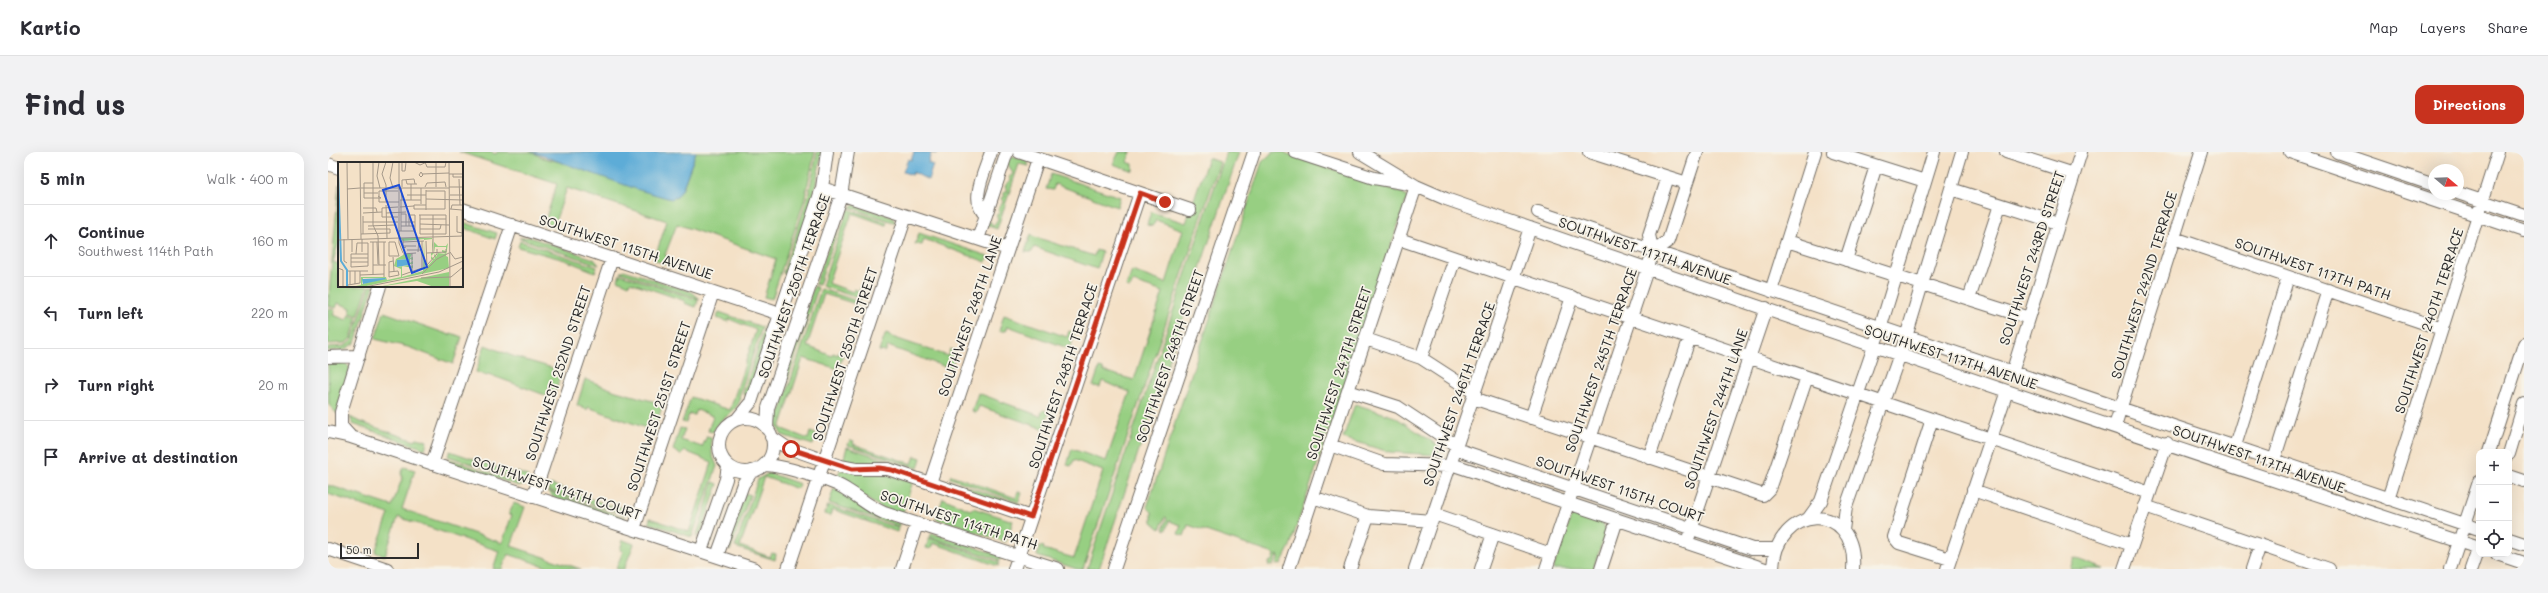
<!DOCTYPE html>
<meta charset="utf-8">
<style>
body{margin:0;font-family:Mali,sans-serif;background:#f2f2f3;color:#2b2b33}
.controls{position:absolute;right:12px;bottom:12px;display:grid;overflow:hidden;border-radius:8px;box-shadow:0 4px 16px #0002}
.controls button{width:36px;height:36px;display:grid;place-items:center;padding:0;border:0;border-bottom:1px solid #e1e1e2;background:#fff;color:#2b2b33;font:20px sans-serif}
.compass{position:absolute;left:2100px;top:12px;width:36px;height:36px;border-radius:50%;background:#fff;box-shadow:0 4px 16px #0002;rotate:109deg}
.scale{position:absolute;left:12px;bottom:10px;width:79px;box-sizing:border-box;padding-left:4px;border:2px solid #2b2b2b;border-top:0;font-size:11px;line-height:14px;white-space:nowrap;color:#2b2b2b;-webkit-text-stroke:3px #f7f3e8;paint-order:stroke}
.stop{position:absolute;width:12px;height:12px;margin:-9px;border:3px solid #c8321e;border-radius:50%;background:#fff}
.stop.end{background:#c8321e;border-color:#fff;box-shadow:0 1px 4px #0008}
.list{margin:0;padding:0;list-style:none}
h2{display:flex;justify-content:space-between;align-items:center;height:52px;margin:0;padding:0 16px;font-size:17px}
h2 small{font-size:13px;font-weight:400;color:#7c7c81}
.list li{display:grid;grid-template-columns:26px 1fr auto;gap:12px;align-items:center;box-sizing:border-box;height:72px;padding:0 16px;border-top:1px solid #e1e1e2}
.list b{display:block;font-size:15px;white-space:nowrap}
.list p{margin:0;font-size:13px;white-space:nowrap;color:#7c7c81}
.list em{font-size:13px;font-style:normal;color:#7c7c81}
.icon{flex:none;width:22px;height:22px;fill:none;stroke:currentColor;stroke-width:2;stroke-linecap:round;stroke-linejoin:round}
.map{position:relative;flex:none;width:2196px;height:417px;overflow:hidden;border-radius:12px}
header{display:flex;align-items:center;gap:24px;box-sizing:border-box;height:56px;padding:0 20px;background:#fff;border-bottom:1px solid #e1e1e2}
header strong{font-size:19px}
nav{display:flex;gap:22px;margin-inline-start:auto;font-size:14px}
.intro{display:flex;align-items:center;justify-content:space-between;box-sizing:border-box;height:96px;padding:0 24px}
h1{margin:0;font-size:28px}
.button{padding:10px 18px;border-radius:12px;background:#c8321e;color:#fff;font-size:14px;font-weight:700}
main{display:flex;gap:24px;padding:0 24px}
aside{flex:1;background:#fff;border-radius:12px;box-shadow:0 4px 16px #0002}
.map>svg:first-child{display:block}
.green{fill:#97cf82;stroke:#617d56}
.water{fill:#5dacd7;stroke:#446c81}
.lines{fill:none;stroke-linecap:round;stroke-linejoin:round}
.minor-casing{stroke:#716b62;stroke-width:14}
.minor{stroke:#fff;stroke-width:12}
.route{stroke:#c8321e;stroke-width:5}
.labels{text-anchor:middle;stroke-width:3.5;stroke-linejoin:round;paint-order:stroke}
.street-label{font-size:14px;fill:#2b2b2b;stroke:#f7f3e8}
.inset-river{fill:none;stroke:#5dacd7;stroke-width:2}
.inset-road{fill:none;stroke:#a49889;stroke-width:1}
.view{fill:#1d4ed8;fill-opacity:0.15;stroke:#1d4ed8;stroke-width:2}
.inset-edge{fill:none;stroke:#2b2b2b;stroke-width:2}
</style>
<header>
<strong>Kartio</strong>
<nav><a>Map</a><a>Layers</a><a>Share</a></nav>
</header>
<div class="intro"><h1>Find us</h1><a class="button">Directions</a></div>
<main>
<aside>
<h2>5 min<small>Walk · 400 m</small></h2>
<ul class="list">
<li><svg class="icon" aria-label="ahead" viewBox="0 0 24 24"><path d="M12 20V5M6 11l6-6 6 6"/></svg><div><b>Continue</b><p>Southwest 114th Path</p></div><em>160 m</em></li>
<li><svg class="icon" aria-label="left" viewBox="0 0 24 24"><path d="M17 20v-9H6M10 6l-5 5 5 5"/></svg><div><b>Turn left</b></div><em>220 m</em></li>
<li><svg class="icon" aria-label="right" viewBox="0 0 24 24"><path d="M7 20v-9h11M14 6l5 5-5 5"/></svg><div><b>Turn right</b></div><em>20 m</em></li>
<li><svg class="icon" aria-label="arrive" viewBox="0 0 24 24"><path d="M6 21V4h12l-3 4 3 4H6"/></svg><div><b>Arrive at destination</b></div></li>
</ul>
</aside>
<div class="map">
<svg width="2196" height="417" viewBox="0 0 2196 417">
<rect width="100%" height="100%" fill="#f7f3e8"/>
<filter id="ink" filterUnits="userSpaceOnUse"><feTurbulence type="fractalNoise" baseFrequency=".025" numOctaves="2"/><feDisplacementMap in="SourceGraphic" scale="8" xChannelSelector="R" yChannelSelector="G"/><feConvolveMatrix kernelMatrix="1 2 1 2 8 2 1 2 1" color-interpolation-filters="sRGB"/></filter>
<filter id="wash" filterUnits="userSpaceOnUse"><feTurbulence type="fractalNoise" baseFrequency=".012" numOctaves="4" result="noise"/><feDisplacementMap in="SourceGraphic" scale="16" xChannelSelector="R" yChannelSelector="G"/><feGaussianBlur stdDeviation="0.9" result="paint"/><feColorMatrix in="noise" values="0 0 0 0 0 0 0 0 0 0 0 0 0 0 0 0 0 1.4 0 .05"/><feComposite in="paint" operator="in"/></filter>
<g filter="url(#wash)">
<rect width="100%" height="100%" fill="#f4e1c7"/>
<path class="green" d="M131,0H162L168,2L169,0H204L215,6L244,13L340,46L349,45L355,36L368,0H487L476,49L444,147L436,145L448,107L349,72L337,103L339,104L337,112L326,108L339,69L239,36L228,67L227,75L216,72L229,32Z
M489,0H494L486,42L460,123L455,121L481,41Z
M791,0H803L799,10L805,12V19L785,12Z
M898,0H911L771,417H759Z
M945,0H954L1075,41L1079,46L962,394L953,412L948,413L951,404L949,403L945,414L940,413L942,409H944L946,402L860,373L856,384L850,382L853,373L841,369L838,378L835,377L839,366L837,365L832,377L824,370V360L819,355L934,10Z
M685,4L698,8L701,14L691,12L669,77L658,73L662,69L665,74L670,67L668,63L672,61L670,57L675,50L673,46L677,44L675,41L679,39L677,34L683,28L681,25L685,22L679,10Z
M880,6L892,10L755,417H749L709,404L712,394L716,395L715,397L746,406L775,319L746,308L743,314L739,313L744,297L778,309L802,240L774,229L772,235L765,234L771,216L775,217V219L806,228L835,140L805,130L802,136L798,135L804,119L838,131L855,78L828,68L825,74L819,73L823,60L858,71Z
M723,22L792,45L789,55L727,32L725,38L718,37Z
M11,32V90L5,110L11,112V134H40L30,164L22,161L23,156L10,151L8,156L0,154Z
M527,53L564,65L568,71L521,55Z
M517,55L491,133L487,132L514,57Z
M520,57L559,70L558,73L524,61L500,131L525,140L526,137L531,139L533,135L537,136L533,147L494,134Z
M134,70L169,81L167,87L134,75Z
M591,81L660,104L658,110L596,87L594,93L587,92Z
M703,82L707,85L766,104L768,98L774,100L769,117L706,95L704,100H697Z
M201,85L266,107L271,113L191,86Z
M192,89L269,115L267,120L237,108L190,95Z
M296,118L364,140L372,147L292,120Z
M292,122L370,148L368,155L356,151L357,149L302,130L301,133L290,128Z
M42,134H46L27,191L16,198L0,199V195L17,194L24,188Z
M486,134L490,136L451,254L447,252Z
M493,137L532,150L531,153L496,142L479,194L504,204L505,201L510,203L511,199L516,200L510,217L475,206L452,276L480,287L482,280L488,282L485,293L454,283L448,273Z
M0,156L7,158L5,163L19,168L21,163L29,166L23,186L18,191L0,192Z
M56,160L122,183L123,181L134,185L125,212L80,195L47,187Z
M391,160L434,175L411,245L413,246C408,262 392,265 385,280L380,279L385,264L369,258L366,263L361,262L358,271L354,270L363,245L402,258L428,178L401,167L400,170L389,166Z
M676,163L739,185L741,179L747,181L742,197L680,174L678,179H671Z
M438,171L440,183L420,244L415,242Z
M558,181L561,182V184L620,204L622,197L629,199L623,217L560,194L558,200L551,199Z
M157,193L187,205L235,219L225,246L160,222L159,224L148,220Z
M17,211L22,216L9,262L1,253L0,212Z
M257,227L288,239L335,252L326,279L260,255L259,258L249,253Z
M650,241L712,264L715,258L721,260L716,277L651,254L648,261L644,259Z
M1027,252L1067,265L1111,294L1112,300L1108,303L1061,300L1015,286Z
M22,265L32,270L87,289L89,286L99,289L97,297L25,272Z
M352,276L357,277L353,288L374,295L379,284L383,286L384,302L389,314L364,385L321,371L322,366L361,380L381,320L384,310L357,299L353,303L345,298Z
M522,288L526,289L525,292L584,312L587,304L593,306L590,316L520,293Z
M519,295L589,318L588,321L553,311L534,312L515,309Z
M122,299L188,322L189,320L200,324L198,330L120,304Z
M118,306L198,333L191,334L125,312Z
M76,315L87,318L74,357L174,391L184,363L181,362L186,351L197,355L183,394L253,417H225L180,402L174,417H165L171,399L70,365L57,404L47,400L61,362L0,342V333L64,354L75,324L73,323Z
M512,318L545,320L585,329L574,363L552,355L508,328Z
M441,321L472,332L470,337L436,325L412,394L442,405L444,401L448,402L447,408L407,395L430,327Z
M623,323L688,346L690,339L694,341L691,350L622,326Z
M621,329L691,352L689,355L620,332Z
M385,330L390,332L373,381L368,386Z
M222,332L288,356L289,354L300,357L298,363L220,338Z
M506,336L542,361L571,371V374L501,351Z
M219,339L298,366L292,367L226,346Z
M417,341L422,343L402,399L401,388Z
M615,346L642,358L645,356L685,369L678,390L638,377L636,374L608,367Z
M500,353L570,376L569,380L504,357L502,364L497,362Z
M1247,360L1274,369L1278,379L1265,417H1225L1243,365Z
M604,381L673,404L672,408L602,385Z
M601,386L671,410L670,414L605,391L603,397L598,396Z
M295,388L306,392L296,417H288L295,399L292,398Z
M1746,406L1776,417H1742Z"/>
<path class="water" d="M204,0H368L354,38L349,45L343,47L311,38Z
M586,0H609L608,2L603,1L600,11L605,13L600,28L585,20L584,23L575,20L580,7L583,8Z"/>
</g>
<g filter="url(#ink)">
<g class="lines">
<g class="minor-casing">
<path id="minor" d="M691,0L862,58
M967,0L1046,26L1081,32
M1032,0L1088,34L1118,47C1461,166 1806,283 2151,396
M1261,0L1359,31
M1505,0L1597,29
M1678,0L1746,22
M1962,0L2196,79
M2009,0L2106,33
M0,12L11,16
M494,36L680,97
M1623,37L1730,71
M2130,41L2196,63
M134,57L452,162
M1210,60L2151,377
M658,63C640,50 658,17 663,0
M1846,86L2114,177
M650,87L679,0
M1071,87L1822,341
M1459,89L1701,166
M1325,100L1340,89L1369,0
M1325,100L1321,83L1340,25
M1518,108L1548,14
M1443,139L1487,0
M1641,147L1672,53
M1038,187L1093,206L1147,241
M0,205L31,204
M1093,206L1127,106
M1684,221L1753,0
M1020,239L1070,255L1129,294
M1145,246L1435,343L1441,337L1479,225
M410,266L423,250L494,36L499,0
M1203,266L1244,145
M391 293a27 27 0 1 1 54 0a27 27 0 1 1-54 0Z
M1604,267L1566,385L1571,391L1622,407
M1787,274L1873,0
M439,277L440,256L513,43L520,0
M0,280L23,285L427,417
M23,285L13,274V260L52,134
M443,285L458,295L512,314L528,317H560L703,365
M1002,293L1056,312L1122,314
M1907,294L1960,125
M1128,297L1424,397H1448
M2161,300L2196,192
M2181,302L2196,252
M1321,306L1362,185
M1946,308L2000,138
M104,312L184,73
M1123,312L1437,417
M436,313C452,313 505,328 519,338C534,347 538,353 556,361L730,417
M2181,324L2196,329
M602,331L710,7
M1645,338L1804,393
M205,345L284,106
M985,345L1040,364L1104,369
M2060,347L2170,0
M1817,354L2001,417
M1106,362L1223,402
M1480,367L1493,349L1552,177L1606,0
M306,377L385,140
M1515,378L1518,355L1578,185L1634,0
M1361,384L1438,156
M2181,387L2196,392
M0,397L59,417
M373,399L398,327L400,313
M2169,402L2196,411
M389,404L415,332L424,319
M460,417L578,64
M574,417L589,372
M686,417L812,41
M786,417L926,0
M961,417L1088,34
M1022,417L1040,364
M1087,417L1202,76
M1153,417L1165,382
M1218,417L1322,109
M1273,417L1289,368
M1445,417C1447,353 1530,346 1525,417
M1619,417L1679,239
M1796,417L1839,291
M1924,417L1932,393
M2122,417L2151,330
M2143,417L2151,394"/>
</g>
<use href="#minor" class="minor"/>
</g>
</g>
<g class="lines" filter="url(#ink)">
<path class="route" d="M463,297L524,317L551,316L564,318L703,365L812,41L837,50"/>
</g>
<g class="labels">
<g class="street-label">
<text transform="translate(298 95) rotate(18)" y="5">SOUTHWEST 115TH AVENUE</text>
<text transform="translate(1317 99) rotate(19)" y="5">SOUTHWEST 117TH AVENUE</text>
<text transform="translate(1704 106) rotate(-72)" y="5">SOUTHWEST 243RD STREET</text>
<text transform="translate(1985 117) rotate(19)" y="5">SOUTHWEST 117TH PATH</text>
<text transform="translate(1816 133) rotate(-73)" y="5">SOUTHWEST 242ND TERRACE</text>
<text transform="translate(466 134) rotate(-71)" y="5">SOUTHWEST 250TH TERRACE</text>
<text transform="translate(642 164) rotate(-71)" y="5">SOUTHWEST 248TH LANE</text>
<text transform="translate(2101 169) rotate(-72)" y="5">SOUTHWEST 240TH TERRACE</text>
<text transform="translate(517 202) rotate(-72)" y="5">SOUTHWEST 250TH STREET</text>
<text transform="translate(842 204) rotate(-71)" y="5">SOUTHWEST 248TH STREET</text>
<text transform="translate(1623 205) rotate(18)" y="5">SOUTHWEST 117TH AVENUE</text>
<text transform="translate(1273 208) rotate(-71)" y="5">SOUTHWEST 245TH TERRACE</text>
<text transform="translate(230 221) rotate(-72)" y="5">SOUTHWEST 252ND STREET</text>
<text transform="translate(1011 221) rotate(-72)" y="5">SOUTHWEST 247TH STREET</text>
<text transform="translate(735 224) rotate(-72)" y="5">SOUTHWEST 248TH TERRACE</text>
<text transform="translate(1131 242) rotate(-71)" y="5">SOUTHWEST 246TH TERRACE</text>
<text transform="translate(331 254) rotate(-72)" y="5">SOUTHWEST 251ST STREET</text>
<text transform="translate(1388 257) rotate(-71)" y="5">SOUTHWEST 244TH LANE</text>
<text transform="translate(1931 307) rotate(19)" y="5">SOUTHWEST 117TH AVENUE</text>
<text transform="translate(229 336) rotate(18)" y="5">SOUTHWEST 114TH COURT</text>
<text transform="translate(1292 337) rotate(19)" y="5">SOUTHWEST 115TH COURT</text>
<text transform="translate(631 368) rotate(18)" y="5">SOUTHWEST 114TH PATH</text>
</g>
</g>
<g transform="translate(10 10)">
<rect width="125" height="125" fill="#f4e1c7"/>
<path d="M62,76H94L95,83L94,91V77L86,78L87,107L95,98L93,97V91H96L93,94L96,97L97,96L96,94L97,91L98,95L100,91L108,92L104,90V88L108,89V85H97L96,91V80L100,84H108L110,81L108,94L110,95L111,106L24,125H13L23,123V115H48L49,118L63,115V107L56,104L58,97L67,92H74L72,96L75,95V98L72,97V101L75,99V102H72V105L75,103V106L64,104V115L85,109L86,77L65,79ZM71,97V103L59,105V98ZM25,116H48L24,122ZM111,110V125H96L79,119L40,125Z" fill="#97cf82" fill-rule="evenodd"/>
<path d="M71,97L70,103L59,105V98ZM24,117L47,116L48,117L25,122Z" fill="#5dacd7"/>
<path class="inset-river" d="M0,10L3,99L9,108V125"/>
<path class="inset-road" d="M9,0L10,77M22,0L23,77M35,0V63L40,74L41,103M41,0L39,14L42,26M55,0L52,16L55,26M61,0V81L65,91M64,0V9H67L68,0M76,0L82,3L89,0M87,0L89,5H107L108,0M98,0V25M111,0L112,125M83,10L85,13L83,15L81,13ZM84,12L111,11M111,12H125M115,12V15H125M121,17L122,43M68,18L69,22H79M35,21H26V36H43L40,34M73,22V38M64,25V18L76,17L77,22M87,25L89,21L107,20L108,25M111,25H125M23,26H111M63,26L64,38M9,27L22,26M88,28V48M60,29H41V40H61M88,29H107V47H76V43H88M26,31H40M69,33H88M112,33H125M88,37L125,38M62,38H83M63,38V69M48,40V23L44,12L48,0M83,42V26M48,43L49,76M60,45L44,46V55H60M62,45L76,44M25,46H38L39,50M112,47L124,48M113,47L114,43H125M124,48V74M25,51L44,50M48,51L68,50M71,51V64M63,52H68V64M81,53H108M82,53V72M95,53V91M108,53V72M25,54V72M119,54V70L125,71M82,57H108M25,60H60M63,60H77M82,62L111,63M30,64L57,63M63,64H77M82,67H102L103,63M61,69H77V53H71M23,72L52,71V67H30M82,72H108M6,77V99L9,101M14,77V90M24,77V90M65,77V86L68,85M0,78L125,74M84,79V106M88,79L89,106M32,80H48M35,80V113M39,80L40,102M46,80V115M51,80H57L61,94H51ZM65,80L86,79M65,84H78M69,88H83M80,90L81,76M112,90L117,97L125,95M74,91V110M89,91L108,90V87M18,92L19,81H30V104L13,105V92H30M65,92L78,91M55,95L56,109M13,96H30M13,100H30M35,103H48M89,103L99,92V87M0,106L5,108V125M10,109H30M12,109V122M17,109V122M51,110L60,109L61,113L51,115V100L55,99M84,112L99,97L111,91M22,113L46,112M64,113L84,106M83,116L113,115L125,105M10,123L22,121V109M27,125L101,110L125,99"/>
<path class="view" d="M61,23L89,105L74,111L45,28Z"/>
<rect width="125" height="125" class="inset-edge"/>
</g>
</svg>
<div class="controls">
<button>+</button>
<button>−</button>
<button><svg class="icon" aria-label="locate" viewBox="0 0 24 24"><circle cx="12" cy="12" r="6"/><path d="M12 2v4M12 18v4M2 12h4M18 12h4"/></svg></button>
</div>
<svg class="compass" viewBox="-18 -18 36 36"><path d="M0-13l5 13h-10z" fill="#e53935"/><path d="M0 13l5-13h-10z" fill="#7c7c81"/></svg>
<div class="scale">50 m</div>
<div class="stop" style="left:463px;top:297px"></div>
<div class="stop end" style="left:837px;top:50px"></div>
</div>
</main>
